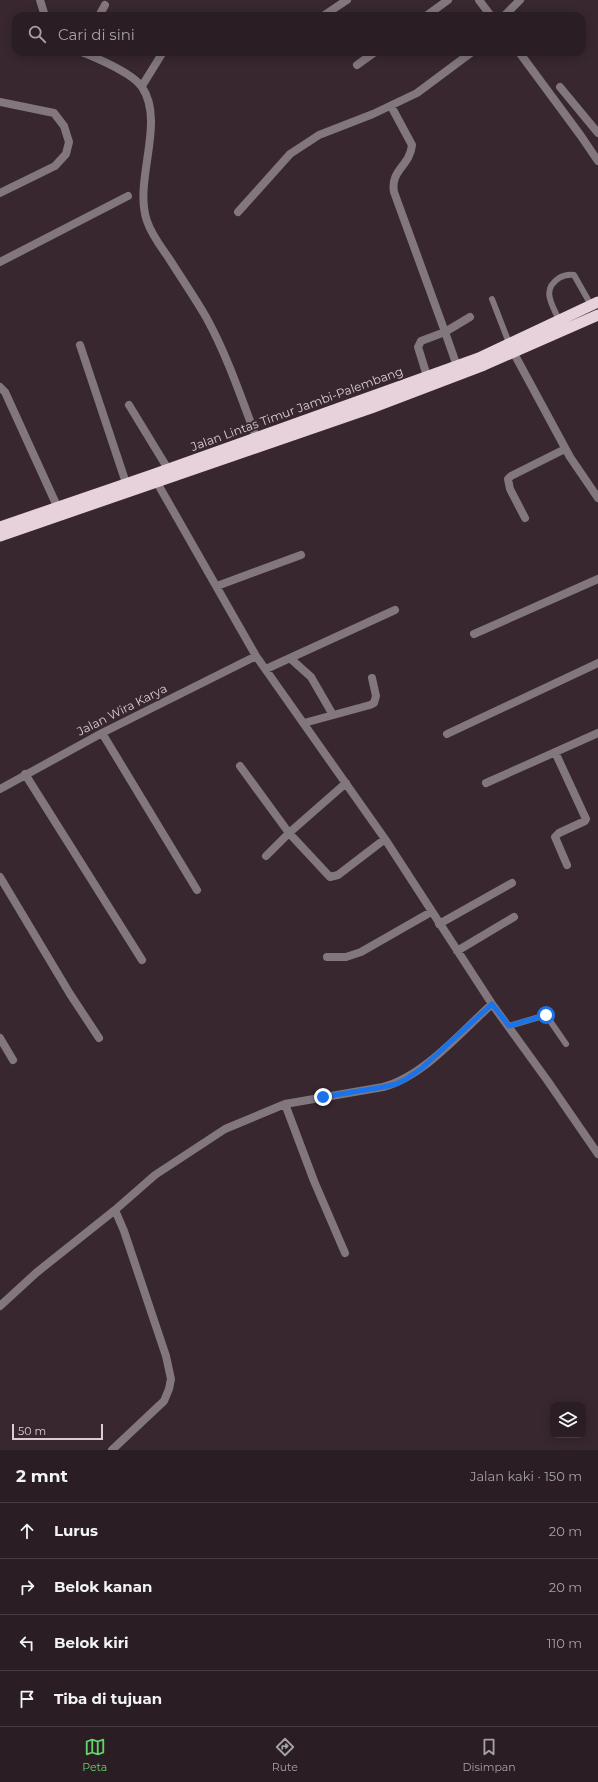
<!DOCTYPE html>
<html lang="id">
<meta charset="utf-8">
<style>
body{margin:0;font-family:Montserrat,sans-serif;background:#32262b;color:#f1f3f6}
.controls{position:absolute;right:12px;bottom:12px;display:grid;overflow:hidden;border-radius:8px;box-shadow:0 2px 10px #0003}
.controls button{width:36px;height:36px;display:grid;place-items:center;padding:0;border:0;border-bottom:1px solid #463b41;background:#2a1d23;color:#f1f3f6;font:20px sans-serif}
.scale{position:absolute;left:12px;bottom:10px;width:91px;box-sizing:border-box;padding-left:4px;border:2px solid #d9cdd3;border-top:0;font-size:11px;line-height:14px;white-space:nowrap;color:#d9cdd3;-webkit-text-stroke:3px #38272f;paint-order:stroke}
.stop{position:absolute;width:12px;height:12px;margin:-9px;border:3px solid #1a73e8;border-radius:50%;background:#fff}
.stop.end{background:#1a73e8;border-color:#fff;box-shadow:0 1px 4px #0008}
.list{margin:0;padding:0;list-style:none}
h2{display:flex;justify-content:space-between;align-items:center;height:52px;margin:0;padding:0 16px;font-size:17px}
h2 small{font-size:13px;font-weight:400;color:#a5a2a6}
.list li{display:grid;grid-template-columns:26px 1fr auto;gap:12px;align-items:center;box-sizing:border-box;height:56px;padding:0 16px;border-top:1px solid #463b41}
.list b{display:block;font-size:15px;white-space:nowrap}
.list em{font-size:13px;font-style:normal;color:#a5a2a6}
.icon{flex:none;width:22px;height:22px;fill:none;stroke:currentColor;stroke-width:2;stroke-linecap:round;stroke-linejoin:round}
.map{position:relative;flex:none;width:598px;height:1450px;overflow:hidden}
.search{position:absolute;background:#2a1d23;box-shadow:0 2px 10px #0003;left:12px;right:12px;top:12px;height:44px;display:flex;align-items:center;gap:10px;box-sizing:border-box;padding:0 14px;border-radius:12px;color:#a5a2a6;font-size:15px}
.sheet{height:276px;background:#2a1d23}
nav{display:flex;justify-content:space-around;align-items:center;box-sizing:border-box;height:56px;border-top:1px solid #463b41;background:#2a1d23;font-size:11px;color:#a5a2a6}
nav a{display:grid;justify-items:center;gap:2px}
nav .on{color:#62d469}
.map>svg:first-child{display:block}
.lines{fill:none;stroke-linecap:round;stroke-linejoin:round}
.service{stroke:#81777c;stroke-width:6}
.minor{stroke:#81777c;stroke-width:8}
.trunk{stroke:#e7d1db;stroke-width:11}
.route{stroke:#1a73e8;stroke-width:5}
.labels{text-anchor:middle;stroke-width:4;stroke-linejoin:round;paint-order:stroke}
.street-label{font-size:12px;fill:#d9cdd3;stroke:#38272f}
</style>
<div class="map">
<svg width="598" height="1450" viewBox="0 0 598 1450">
<rect width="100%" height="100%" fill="#38272f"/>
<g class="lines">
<path class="service" d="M492,299L509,343
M559,320C552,304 541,290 559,278C564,275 568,274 574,275L591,305
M509,1026L546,1015L566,1044"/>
<path class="minor" d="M40,0L45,16
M479,0L491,16
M99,16L105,5
M323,16L347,0
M426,16L448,0
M504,16L520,0
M82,52C98,59 133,73 142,87C166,123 133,181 147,221C152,236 162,248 170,260C182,279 195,298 206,317C227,355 241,397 256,437
M519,52L581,136L598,161
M357,65L375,52
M142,86L163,52
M560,87L598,133
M0,102L54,113L64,126L69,142L66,154L55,166L0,193
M391,106L412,145C410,166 390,170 394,192L445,332L470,317
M238,212L290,154L319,135L373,114L417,93L472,52
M0,262L128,196
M80,345L126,483
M511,348L570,457L598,498
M427,376L418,347L421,341L445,332L457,366
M0,387L5,392L57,506
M129,405L168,469
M155,479L256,656L385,839L492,1004L547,1080L598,1154
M525,518L510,489L508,479L511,476L565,449
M217,586L301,555
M474,634L598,579
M291,659L311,677L333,715
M266,669L395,610
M304,723L370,705L374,703L376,696L372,678
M102,733L197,890
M447,734L598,663
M555,752L586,819L585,821L559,833L555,837L567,865
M240,766L289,833L330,877L338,875L385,839
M25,774L142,960
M486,783L598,733
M0,789L102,733L256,656
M266,856L289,833L346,783
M0,877L70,994L99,1038
M439,924L512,883
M457,951L514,917
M327,957H346L361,952L431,912
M0,1038L13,1060
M285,1104L314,1181L345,1253
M0,1306L36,1273L115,1210
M112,1450L164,1401L169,1389L171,1379L166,1356L124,1231L115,1210L155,1175L225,1129L285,1104L383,1087C423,1077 462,1031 492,1004"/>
<path class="trunk" d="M0,527L152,475L479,358L598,302
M0,536L371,408L484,365L598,315"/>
</g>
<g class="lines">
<path class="route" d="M323,1097L383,1087L396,1084L406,1079L422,1068L492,1004L509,1026L546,1015"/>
</g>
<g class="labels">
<g class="street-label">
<text transform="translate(297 409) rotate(-20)" y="4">Jalan Lintas Timur Jambi-Palembang</text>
<text transform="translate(122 710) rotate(-27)" y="4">Jalan Wira Karya</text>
</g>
</g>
</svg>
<div class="controls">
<button><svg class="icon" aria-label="layers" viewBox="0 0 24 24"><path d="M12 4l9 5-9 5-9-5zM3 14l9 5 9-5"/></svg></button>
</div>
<div class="scale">50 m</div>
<div class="stop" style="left:546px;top:1015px"></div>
<div class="stop end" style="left:323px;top:1097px"></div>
<div class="search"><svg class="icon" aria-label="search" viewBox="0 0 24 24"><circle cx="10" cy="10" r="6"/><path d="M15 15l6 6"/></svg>Cari di sini</div>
</div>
<section class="sheet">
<h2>2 mnt<small>Jalan kaki · 150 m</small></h2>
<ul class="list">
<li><svg class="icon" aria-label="ahead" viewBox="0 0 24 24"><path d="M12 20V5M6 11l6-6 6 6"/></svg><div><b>Lurus</b></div><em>20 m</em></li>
<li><svg class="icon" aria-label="right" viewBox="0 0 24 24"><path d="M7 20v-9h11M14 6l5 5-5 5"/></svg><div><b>Belok kanan</b></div><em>20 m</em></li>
<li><svg class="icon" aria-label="left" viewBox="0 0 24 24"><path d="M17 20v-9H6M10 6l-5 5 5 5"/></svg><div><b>Belok kiri</b></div><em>110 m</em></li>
<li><svg class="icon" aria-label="arrive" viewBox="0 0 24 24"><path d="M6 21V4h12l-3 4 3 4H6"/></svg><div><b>Tiba di tujuan</b></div></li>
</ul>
</section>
<nav>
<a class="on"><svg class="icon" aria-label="map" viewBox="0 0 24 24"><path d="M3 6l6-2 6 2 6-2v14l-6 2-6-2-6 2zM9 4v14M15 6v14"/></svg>Peta</a>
<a><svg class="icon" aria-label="directions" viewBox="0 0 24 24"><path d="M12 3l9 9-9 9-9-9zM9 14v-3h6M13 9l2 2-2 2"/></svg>Rute</a>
<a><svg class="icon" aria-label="saved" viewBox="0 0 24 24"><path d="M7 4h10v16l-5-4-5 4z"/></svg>Disimpan</a>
</nav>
